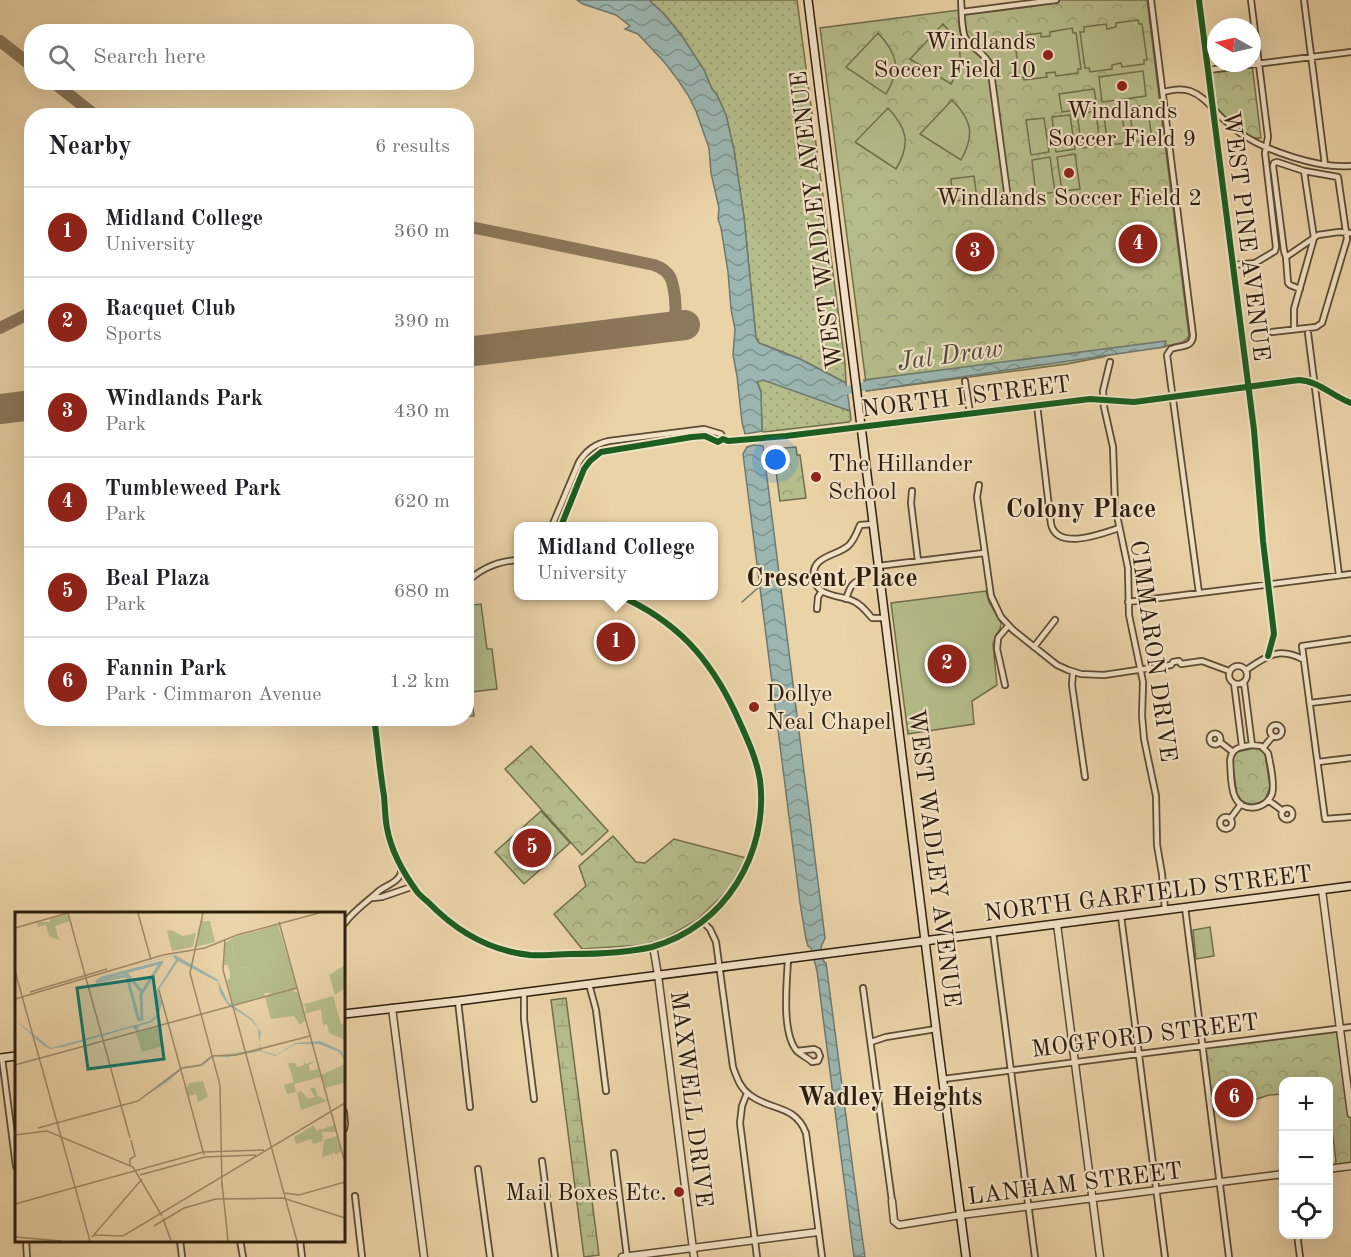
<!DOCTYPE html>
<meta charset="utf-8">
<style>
body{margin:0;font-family:"Old Standard TT",serif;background:#f6f6f6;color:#202124}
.controls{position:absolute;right:18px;bottom:18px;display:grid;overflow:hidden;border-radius:12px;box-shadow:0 6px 24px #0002}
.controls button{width:54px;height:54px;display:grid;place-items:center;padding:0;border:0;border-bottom:2px solid #e0e0e0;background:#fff;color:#202124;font:30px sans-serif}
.compass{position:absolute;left:1207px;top:18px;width:54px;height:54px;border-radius:50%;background:#fff;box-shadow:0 6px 24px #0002;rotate:278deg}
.you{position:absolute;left:776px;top:460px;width:21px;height:21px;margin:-15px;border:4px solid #fff;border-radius:50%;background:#1a73e8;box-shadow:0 0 0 9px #1a73e833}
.badge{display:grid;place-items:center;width:39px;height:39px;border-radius:50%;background:#8f2418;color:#fff;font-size:20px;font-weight:700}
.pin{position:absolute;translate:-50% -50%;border:3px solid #fff;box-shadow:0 2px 6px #0006}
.popup{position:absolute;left:514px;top:522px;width:204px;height:78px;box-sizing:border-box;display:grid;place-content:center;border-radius:12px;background:#fff;filter:drop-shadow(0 2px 4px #0005);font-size:20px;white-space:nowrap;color:#757577}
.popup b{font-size:22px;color:#202124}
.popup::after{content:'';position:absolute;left:50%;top:100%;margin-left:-12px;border:12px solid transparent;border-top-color:#fff}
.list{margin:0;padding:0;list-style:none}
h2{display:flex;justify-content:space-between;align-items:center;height:78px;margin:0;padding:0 24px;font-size:26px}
h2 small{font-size:20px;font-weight:400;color:#757577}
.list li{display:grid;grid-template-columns:39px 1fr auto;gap:18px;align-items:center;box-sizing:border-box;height:90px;padding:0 24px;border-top:2px solid #e0e0e0}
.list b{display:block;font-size:22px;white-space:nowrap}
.list p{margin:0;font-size:20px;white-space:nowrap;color:#757577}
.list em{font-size:20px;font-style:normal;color:#757577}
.icon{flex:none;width:33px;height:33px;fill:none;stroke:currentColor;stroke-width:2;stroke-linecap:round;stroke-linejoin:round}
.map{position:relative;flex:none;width:1351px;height:1257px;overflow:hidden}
.search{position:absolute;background:#fff;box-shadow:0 6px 24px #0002;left:24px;top:24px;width:450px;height:66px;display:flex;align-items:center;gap:15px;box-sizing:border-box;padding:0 21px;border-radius:24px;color:#757577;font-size:22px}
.panel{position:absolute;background:#fff;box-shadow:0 6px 24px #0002;left:24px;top:108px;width:450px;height:618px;border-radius:24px}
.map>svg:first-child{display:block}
.grass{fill:url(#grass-dots);stroke:#716e4c;stroke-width:1.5}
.forest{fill:url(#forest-crowns);stroke:#716e4c;stroke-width:1.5}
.wetland{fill:url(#wetland-marsh);stroke:#716e4c;stroke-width:1.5}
.garden{fill:#b5bd8a;stroke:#716e4c;stroke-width:1.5}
.water{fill:url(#water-waves);stroke:#6f7970;stroke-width:1.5}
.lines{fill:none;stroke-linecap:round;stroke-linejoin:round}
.stream{stroke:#6f7970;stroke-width:1.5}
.river{stroke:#9bb6b0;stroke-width:8}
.taxiway{stroke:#8c785c;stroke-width:12}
.runway{stroke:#8c785c;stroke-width:30}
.minor-casing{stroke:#5c4b35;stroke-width:8}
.tertiary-casing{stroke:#5c4b35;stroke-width:9}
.secondary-casing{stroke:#2d1e0f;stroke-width:10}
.minor{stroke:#f2e2c6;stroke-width:4.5}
.tertiary{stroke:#f2e2c6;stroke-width:6}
.secondary{stroke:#f2e2c6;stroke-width:7}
.cycleway-casing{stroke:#f2e2c6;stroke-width:10}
.cycleway{stroke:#1b5e20;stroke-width:6}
.poi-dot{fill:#8f2418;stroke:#f2e2c6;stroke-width:2}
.labels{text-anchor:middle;stroke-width:4.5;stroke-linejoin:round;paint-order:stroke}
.poi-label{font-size:24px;fill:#2d1e0f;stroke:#f2e2c6;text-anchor:end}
.street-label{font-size:24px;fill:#2d1e0f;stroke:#f2e2c6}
.water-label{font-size:26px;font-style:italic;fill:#4e4c3f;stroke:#f2e2c6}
.neighbourhood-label{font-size:26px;font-weight:bold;fill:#2d1e0f;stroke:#f2e2c6}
.inset-river{fill:none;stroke:#9bb6b0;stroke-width:3}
.inset-road{fill:none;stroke:#9f8b6b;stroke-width:1.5}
.view{fill:#0f766e;fill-opacity:0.15;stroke:#0f766e;stroke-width:3}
.inset-edge{fill:none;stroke:#2d1e0f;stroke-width:3}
</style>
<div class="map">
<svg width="1351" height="1257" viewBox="0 0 1351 1257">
<defs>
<pattern id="grass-dots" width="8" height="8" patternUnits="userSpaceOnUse" patternTransform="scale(1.5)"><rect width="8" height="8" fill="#b5bd8a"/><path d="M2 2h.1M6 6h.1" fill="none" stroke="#9ca276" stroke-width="1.8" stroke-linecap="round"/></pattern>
<pattern id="forest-crowns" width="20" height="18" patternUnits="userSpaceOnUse" patternTransform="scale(1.5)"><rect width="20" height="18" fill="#b5bd8a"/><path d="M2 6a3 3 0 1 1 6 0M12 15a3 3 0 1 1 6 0" fill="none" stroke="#9ca276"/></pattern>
<pattern id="wetland-marsh" width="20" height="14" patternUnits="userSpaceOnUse" patternTransform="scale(1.5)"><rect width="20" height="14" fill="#b5bd8a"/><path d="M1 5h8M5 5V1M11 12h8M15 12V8" fill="none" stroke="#9ca276"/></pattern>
<pattern id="water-waves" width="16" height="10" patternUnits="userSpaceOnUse" patternTransform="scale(1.5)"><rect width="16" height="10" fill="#9bb6b0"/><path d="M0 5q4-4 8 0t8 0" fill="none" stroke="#7f938e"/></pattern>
</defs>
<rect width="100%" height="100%" fill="#ebd3a8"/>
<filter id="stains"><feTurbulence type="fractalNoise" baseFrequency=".00333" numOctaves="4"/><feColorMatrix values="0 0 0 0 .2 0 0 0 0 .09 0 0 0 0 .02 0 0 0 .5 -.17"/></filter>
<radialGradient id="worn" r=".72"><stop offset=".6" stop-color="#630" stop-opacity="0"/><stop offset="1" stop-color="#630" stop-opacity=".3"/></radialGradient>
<path class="grass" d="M649,0H797L845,363L846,383L800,359L759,343L756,338L744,217L734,150L726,115L717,95L712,89L704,70L682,36L664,14Z
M763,379L850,411L851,420L849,422L764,432L762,431L761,392L757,381Z"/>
<path class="forest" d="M1038,0H1147L1189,336C1185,345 1173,343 1164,347L1113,353L1103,357L1067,364L867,391L820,28Z
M1252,64L1261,138H1249L1213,108L1208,70Z
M796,447L797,455H800L806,498L780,501L773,449Z
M531,746L608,831L582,855L505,769Z
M1255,748H1258L1265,754L1270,787L1265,800L1256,804H1249L1242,801L1237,794L1232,760L1237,752Z
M541,811L570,843L524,884L495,852Z
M613,836L636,862L645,863L674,839L746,858L728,890L697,920L664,939L643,945L582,949L554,914L586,886L579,866Z
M1340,1029L1351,1114V1166L1335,1168L1336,1161L1329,1105L1328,1082H1284L1283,1094L1269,1095L1248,1102L1210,1105L1203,1046Z"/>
<path class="wetland" d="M566,998L599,1255L584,1257L551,1000Z"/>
<path class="garden" d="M1138,20L1139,24H1142L1147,60H1144V64L1122,67L1121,63L1112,65V69L1090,72L1089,68H1085L1080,32H1084V27L1106,24L1107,29L1116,27V23Z
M943,24C962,44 966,59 951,84L910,59Z
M1072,28L1073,33H1076L1081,69H1078V73L1056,76L1055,72L1046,73L1047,77L1024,80L1023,77H1019L1015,41L1019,40L1018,36L1041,33V37L1050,36V32Z
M878,33C898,54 901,69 886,94L846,67Z
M1143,71L1146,96L1102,102L1099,77Z
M1094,89L1097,107L1062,112L1059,94Z
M952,100C972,120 975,135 961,160L920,134Z
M1147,105L1152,139L1134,142L1129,107Z
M888,108C907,128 911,144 896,169L855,142Z
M1121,108L1126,143L1108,145L1103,110Z
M1096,111L1100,146L1082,148L1077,114Z
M1070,115L1075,149L1056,152L1052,117Z
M1044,118L1049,152L1031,155L1026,120Z
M1075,154L1080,189L1062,191L1057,157Z
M1050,157L1055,192L1036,195L1032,160Z
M974,176L977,199L953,201L951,179Z
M986,591L989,602L1001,623L1000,629L996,635L993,644L997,685L972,701L974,724L908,734L891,603Z
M481,604L487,649H492L497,689L471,692L474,716H467V675L470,674L467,649V606Z
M1210,927L1214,956L1196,959L1193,930Z"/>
<path class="water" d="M577,0H649L664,14L682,36L704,70L712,89L717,95L726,115L734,150L744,217L756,338L759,343L800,359L846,383L850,411L763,380L757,382L761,392L762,431L745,434L742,422L737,376L733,355L735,329L731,309L728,272L721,228L718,219L719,208L711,173L709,148L696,111L688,95L678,80L665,63L638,34L625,29L630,26L616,15L583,4Z
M1166,341L1164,347L866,391L864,380Z
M754,445L763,446L825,938L821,947L824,962L826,963C839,1061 851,1159 865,1257H854L817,971L811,948L808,946L806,939L800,903L743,454L747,447Z"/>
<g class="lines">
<path class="stream" d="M742,602L759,587"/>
<path class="river" d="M837,388L844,391L874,384"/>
<path class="taxiway" d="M0,41L32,66
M53,82L96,116
M466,226L654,265C672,271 673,282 675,298C675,305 677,312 674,317C671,323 664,326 658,328
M0,328L32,312"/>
<path class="runway" d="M466,352L685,325
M0,409L32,405"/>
<g class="minor-casing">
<path id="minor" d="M961,0C962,10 961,32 966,39C973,49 985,53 990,65L1008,199
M1151,0L1193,335C1193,348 1181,345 1171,349L1167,355L1199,593
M1199,0L1254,430L1263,541L1274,634L1268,656
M1304,0L1325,165
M962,12L1056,0
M1208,70L1351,52
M1163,92C1172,90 1181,88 1190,91C1204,96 1212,108 1222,118C1228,123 1234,128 1240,133C1266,151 1320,169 1351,166
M1233,265L1255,263L1275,251L1276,247L1265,153L1268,137L1251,0
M1300,289L1290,285L1288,283L1286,257L1318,235L1339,232L1351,233
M1294,329V309L1314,238L1304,171
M1272,332L1316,327L1322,323L1347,239L1338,177L1304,171L1277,162L1274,163L1273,166L1284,251L1286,257
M1308,333L1339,575
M1110,362L1103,391L1104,407L1113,447L1115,506L1128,568L1129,615L1143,682L1142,716L1144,739L1156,796L1157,845L1162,874L1165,910
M965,381L970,413
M1037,405L1051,524C1057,551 1101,534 1119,528
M979,485L977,497L991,596L1001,617L1013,630L1057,665L1068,670L1081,674L1104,675L1171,665L1173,662L1179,661L1181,664L1202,661L1229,671
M912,491L911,503L918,561
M873,524L860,525C857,532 854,541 848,546C837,556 810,556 814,578C816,596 837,595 851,600C860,603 866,611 872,618H885
M552,526L579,462C587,450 595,444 609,441L704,429L721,434L723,439
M561,526L584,469L590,461L601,452L692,437L705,436L718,442L723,439
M878,566L984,553
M466,583C481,568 499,561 518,560
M846,599C849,590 851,583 860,580
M1128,602L1351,574
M817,609L818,597L822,591
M1351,639L1302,646L1325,819L1351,817
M1034,647L1055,620
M1229 675a9 9 0 1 1 18 0a9 9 0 1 1-18 0Z
M1246,670C1267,656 1279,646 1304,660
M1073,672L1072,685L1085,777
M1244,682L1252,745
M1234,683L1242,746
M1005,685L997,649L998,638L1008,626
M1310,703L1351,698
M376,718L375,725C378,748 380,772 384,796C385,807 385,818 387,828C391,851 404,874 418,893C421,896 424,899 428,902C455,930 490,951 530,955C543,956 557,954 571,954C597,954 626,953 652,947C725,927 769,853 760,780C756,756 745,734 735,712C709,657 676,621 620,596
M1270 731a6 6 0 1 1 12 0a6 6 0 1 1-12 0Z
M1209.5 739a5.5 5.5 0 1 1 11 0a5.5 5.5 0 1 1-11 0Z
M1220,742L1233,752
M1252,745L1261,746L1268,753C1270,762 1275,785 1272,794C1266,810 1242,813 1235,797C1230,787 1231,771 1230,760C1232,747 1241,747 1252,745Z
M1263,748L1273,736
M1318,762L1351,758
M1268,800L1283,811
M1281.5 814a5.5 5.5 0 1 1 11 0a5.5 5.5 0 1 1-11 0Z
M1220 823a6 6 0 1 1 12 0a6 6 0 1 1-12 0Z
M1230,819L1241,804
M373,898L382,897L414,886
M1185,907L1229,1257
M1121,916L1165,1257
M703,922L710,929L716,942L733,1067C737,1078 740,1088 750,1095C770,1111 795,1104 806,1133L822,1257
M344,924C354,910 367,902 379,891C385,886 394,884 399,877C402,873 401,873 401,868
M993,932L1035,1257
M788,959C787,982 781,1033 797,1051C801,1055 808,1058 812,1062L818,1061L820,1056L818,1051L814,1049L797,1051
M589,984L596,1010L606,1091
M863,988L892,1201
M524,992V1019L534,1099
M458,1001L470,1107
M871,1042L886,1037L936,1029
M2,1058L16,1166
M943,1079L1351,1027
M747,1093L742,1106L740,1123L757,1257
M344,1112L345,1124L344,1129
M614,1153L627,1257
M542,1161L555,1257
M478,1169L490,1257
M355,1196L362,1257
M1297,1234L1300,1257
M26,1240L27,1257
M180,1240L182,1257
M240,1240L243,1257
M300,1240L302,1257"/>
</g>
<g class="tertiary-casing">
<path id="tertiary" d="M723,439L728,441L786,436L1090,399L1134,402L1299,380C1319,381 1332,396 1351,403
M1322,890L1351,1114
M1057,924L1100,1257
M653,946L658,975L694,1257
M392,1008L424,1257
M1328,1169L1351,1166
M892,1201L894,1221L899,1225L961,1215L1284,1174
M622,1257L818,1232"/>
</g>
<g class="secondary-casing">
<path id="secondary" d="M808,0L936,1029L966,1257
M344,1014L458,1001L1351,886
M0,1058L16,1056"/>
</g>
<use href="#minor" class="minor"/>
<use href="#tertiary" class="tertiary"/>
<use href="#secondary" class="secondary"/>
<g class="cycleway-casing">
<path id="cycleway" d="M1199,0L1254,430L1263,541L1274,634L1268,656
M561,526L584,469L590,461L601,452L692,437L705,436L718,442L723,439L728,441L786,436L1090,399L1134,402L1299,380C1319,381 1332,396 1351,403
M376,718L375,725C378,748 380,772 384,796C385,807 385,818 387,828C391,851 404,874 418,893C421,896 424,899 428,902C455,930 490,951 530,955C543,956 557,954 571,954C597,954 626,953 652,947C725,927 769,853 760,780C756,756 745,734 735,712C709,657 676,621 620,596"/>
</g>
<use href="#cycleway" class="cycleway"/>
</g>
<g class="poi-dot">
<circle cx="1048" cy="55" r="6"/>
<circle cx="1122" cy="86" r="6"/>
<circle cx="1069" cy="173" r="6"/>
<circle cx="816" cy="477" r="6"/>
<circle cx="754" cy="707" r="6"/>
<circle cx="679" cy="1192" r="6"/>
</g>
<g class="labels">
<g class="poi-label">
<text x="1036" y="49">Windlands<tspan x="1036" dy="28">Soccer Field 10</tspan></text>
<text x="1122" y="118" text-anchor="middle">Windlands<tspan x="1122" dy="28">Soccer Field 9</tspan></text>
<text x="1069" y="205" text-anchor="middle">Windlands Soccer Field 2</text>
<text x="828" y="471" text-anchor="start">The Hillander<tspan x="828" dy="28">School</tspan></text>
<text x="766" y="701" text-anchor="start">Dollye<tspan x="766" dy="28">Neal Chapel</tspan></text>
<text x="667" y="1200">Mail Boxes Etc.</text>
</g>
<g class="street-label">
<text transform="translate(816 220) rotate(-97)" y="8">WEST WADLEY AVENUE</text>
<text transform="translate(1247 236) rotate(83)" y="8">WEST PINE AVENUE</text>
<text transform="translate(966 396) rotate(-7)" y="8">NORTH I STREET</text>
<text transform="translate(1154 651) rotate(82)" y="8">CIMMARON DRIVE</text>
<text transform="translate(935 858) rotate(83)" y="8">WEST WADLEY AVENUE</text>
<text transform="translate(1148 893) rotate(-7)" y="8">NORTH GARFIELD STREET</text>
<text transform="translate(1145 1035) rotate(-7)" y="8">MOGFORD STREET</text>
<text transform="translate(692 1099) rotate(83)" y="8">MAXWELL DRIVE</text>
<text transform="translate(1075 1183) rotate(-7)" y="8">LANHAM STREET</text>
</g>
<g class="water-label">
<text transform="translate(950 354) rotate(-8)" y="9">Jal Draw</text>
</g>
<g class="neighbourhood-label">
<text x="1081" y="517">Colony Place</text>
<text x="832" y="586">Crescent Place</text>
<text x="890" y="1105">Wadley Heights</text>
</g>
</g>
<g transform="translate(15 912)">
<rect width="330" height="330" fill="#ebd3a8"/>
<path d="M53,2L55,9L40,14L44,28L34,24L31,13L23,15L22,10H35V7ZM263,13L282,76L277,78L283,81L290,108L285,113L279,104L256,107L250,85L261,77L245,67L236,68L234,55L224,56L217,39L220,25ZM330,53V76L320,83L314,63ZM318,84L326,112L330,111V128L314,121L312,112L308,113L306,97L290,102L291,95L287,93ZM289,147L290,152L301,149L294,153L295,159L303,157L306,165L279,172L281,180L272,182L269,173L279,170L273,151H280L282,155L289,153ZM300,175L302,183L312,189L286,198L282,181L286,179L293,187L300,185L295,177ZM299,213L301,219L319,213L321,220H307L308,229L298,232L296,227L281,232L279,225ZM322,224L326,239L321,243L318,240L317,247V242L307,245L309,228Z" fill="#b5bd8a"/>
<path d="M220,25L217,39L224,56L234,55L236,68L245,67L269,80L249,81L250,85L218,93L212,68L215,67V60L213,53H209L210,31ZM143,115L148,134L127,140L121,121ZM330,152V174L328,171L310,176L306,163Z" fill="#b5bd8a"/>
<path d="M187,9H195L200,30L180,35ZM188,169L193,185L183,190L181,182L173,184L172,176L174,171Z" fill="#b5bd8a"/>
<path d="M156,18L168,24L181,21L178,35L157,39L152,19Z" fill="#b5bd8a"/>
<path d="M160,43L202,67L213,90L237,107L244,117L246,121L244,130L247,139L261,143L281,131L305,129L327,139L330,149L324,140L304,132H281L260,144L245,139L213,145L200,144L187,154L167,157L151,171L124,188L168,155L186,153L199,144L245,138L243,116L235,107L214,94L205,81L203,70L163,49L143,79L147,92L143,104L137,110L124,114L122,120L118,115L48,135L35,137L29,134L0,108L36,136L135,109L142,103L141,79L161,48L158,44L96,59Z" fill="#9bb6b0"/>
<path class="inset-river" d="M111,61L126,79M111,61L124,109M87,66L81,70L114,63M87,66L148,50M123,108L127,107L126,82L146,51"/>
<path class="inset-road" d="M123,1L136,48M188,1L175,61L205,173L207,276M264,10L330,251M0,16L53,1L115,226M210,27L208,58L282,329M0,59L75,329M144,78L172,180M15,80L92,57M0,87L148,43L190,36L222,23L304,1M0,153L282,76M172,180L189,243M123,189L167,156L186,153L197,144L221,143L295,124M23,216L123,189M0,223L32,219L118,255L147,304M115,254V247L120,244L116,228M125,263L190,245L241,243M207,271L213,329M270,281L284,283L330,270M0,292L188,240L249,238M148,306L156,329M139,314L169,296L201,287L268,286L330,306M79,323L108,324L330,191M0,325L47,329M77,325L127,267"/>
<path class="view" d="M138,65L149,147L73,157L62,76Z"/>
<rect width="330" height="330" class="inset-edge"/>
</g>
<rect width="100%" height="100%" filter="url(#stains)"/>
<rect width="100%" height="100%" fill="url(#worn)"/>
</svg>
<div class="controls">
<button>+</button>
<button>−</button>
<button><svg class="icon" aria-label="locate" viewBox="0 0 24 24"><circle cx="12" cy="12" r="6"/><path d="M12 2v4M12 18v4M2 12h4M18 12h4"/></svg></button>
</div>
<svg class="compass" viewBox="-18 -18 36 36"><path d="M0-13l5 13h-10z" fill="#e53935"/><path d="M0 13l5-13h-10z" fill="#757577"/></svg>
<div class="you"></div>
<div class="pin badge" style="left:616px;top:642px">1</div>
<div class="popup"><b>Midland College</b>University</div>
<div class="pin badge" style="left:947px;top:664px">2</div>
<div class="pin badge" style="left:975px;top:252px">3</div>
<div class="pin badge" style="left:1138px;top:244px">4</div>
<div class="pin badge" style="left:532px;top:848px">5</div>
<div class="pin badge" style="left:1234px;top:1098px">6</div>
<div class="search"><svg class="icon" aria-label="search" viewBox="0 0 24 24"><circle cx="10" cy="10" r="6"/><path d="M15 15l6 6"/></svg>Search here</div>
<section class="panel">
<h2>Nearby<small>6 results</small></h2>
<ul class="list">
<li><span class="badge">1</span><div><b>Midland College</b><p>University</p></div><em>360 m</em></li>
<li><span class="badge">2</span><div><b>Racquet Club</b><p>Sports</p></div><em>390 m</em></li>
<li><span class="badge">3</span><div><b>Windlands Park</b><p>Park</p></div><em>430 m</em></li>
<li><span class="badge">4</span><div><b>Tumbleweed Park</b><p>Park</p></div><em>620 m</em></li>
<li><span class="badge">5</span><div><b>Beal Plaza</b><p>Park</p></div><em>680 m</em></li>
<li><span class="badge">6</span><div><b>Fannin Park</b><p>Park · Cimmaron Avenue</p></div><em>1.2 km</em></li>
</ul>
</section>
</div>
